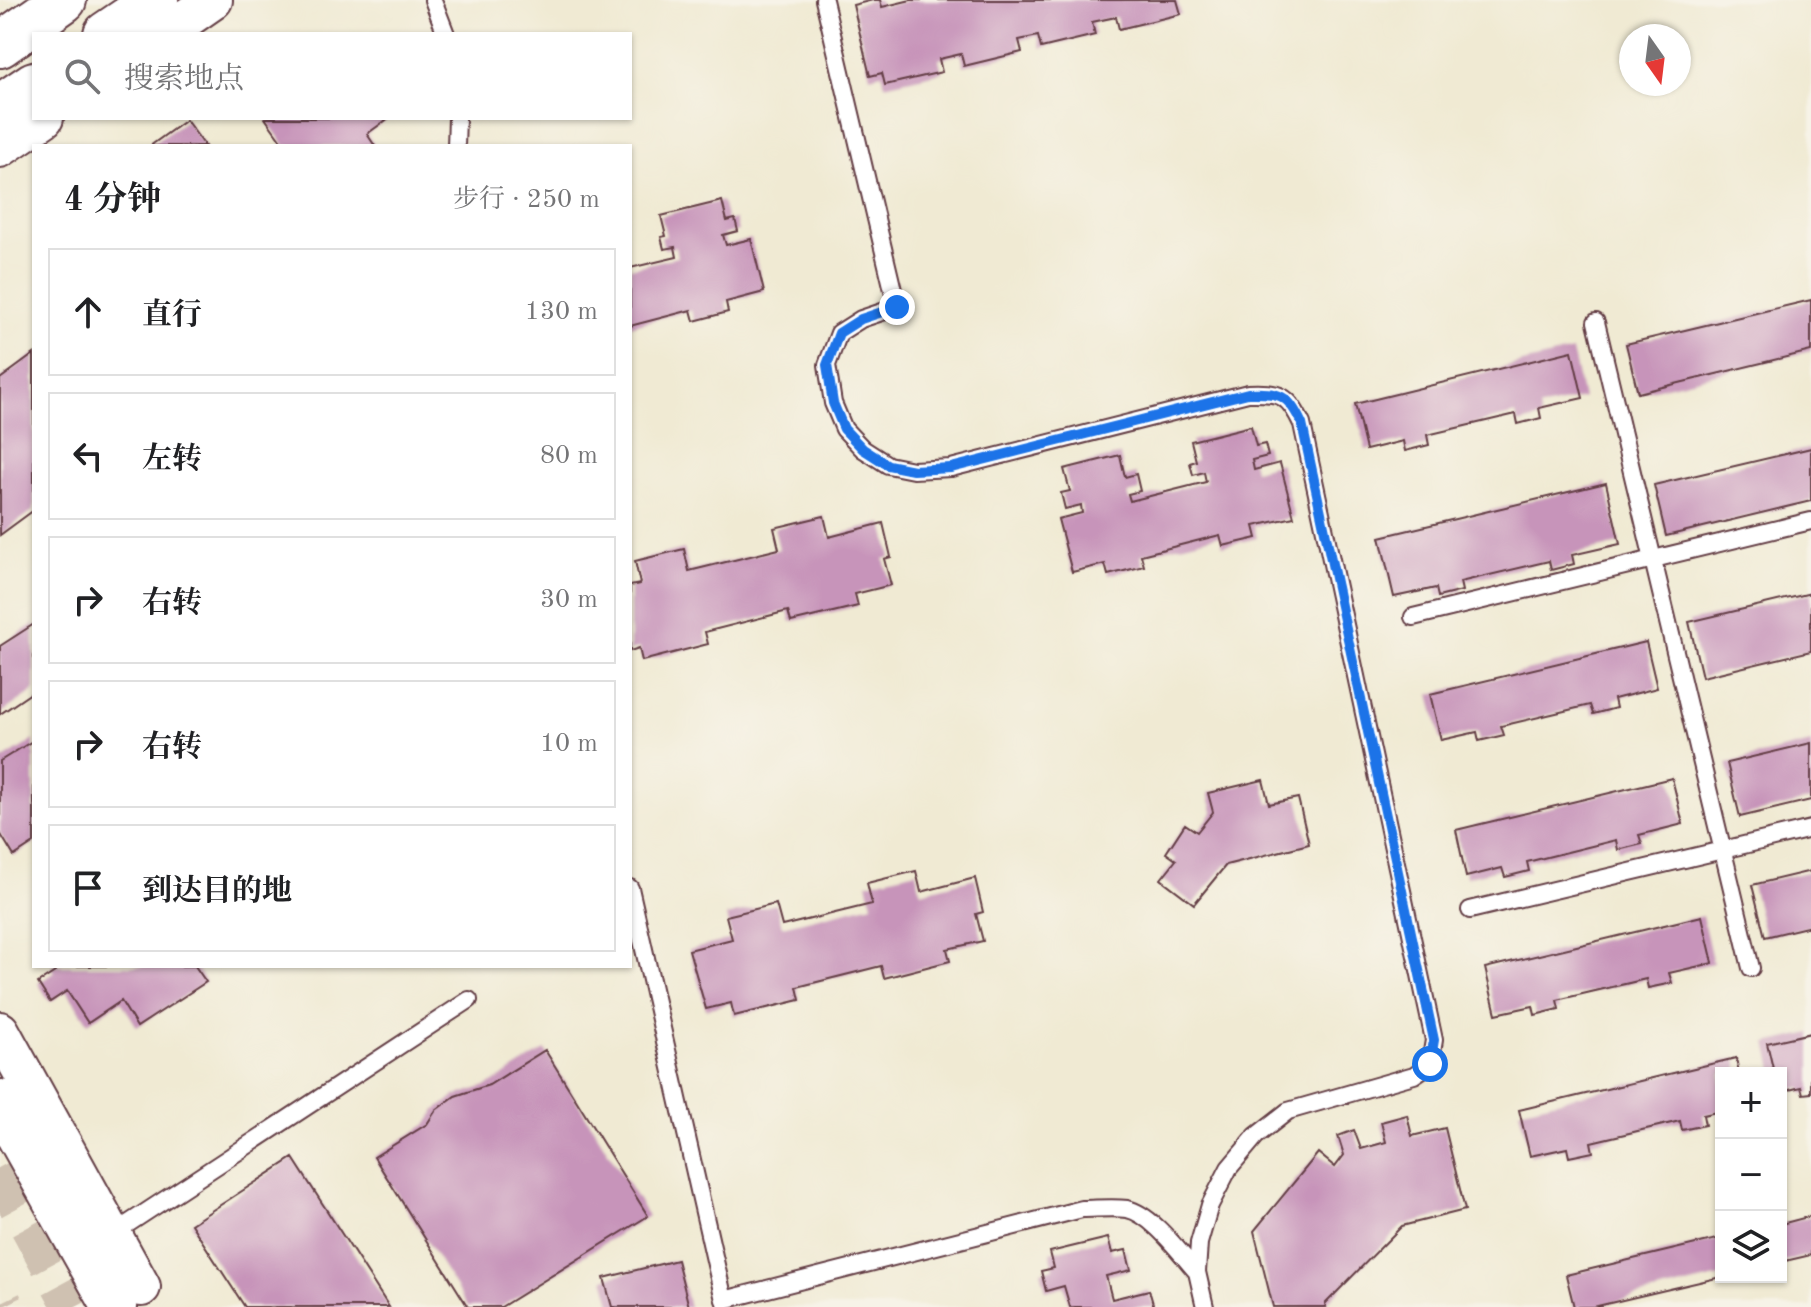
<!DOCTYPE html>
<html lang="zh">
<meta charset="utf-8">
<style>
body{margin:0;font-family:"Old Standard TT","Noto Serif SC",serif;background:#f2f2f2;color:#202124}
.controls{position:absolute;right:24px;bottom:24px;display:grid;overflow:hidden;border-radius:0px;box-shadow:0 2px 6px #0004}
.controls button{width:72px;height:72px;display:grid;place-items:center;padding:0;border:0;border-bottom:2px solid #e0e0e0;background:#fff;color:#202124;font:40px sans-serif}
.compass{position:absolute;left:1619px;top:24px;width:72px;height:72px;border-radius:50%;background:#fff;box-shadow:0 2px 6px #0004;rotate:166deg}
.stop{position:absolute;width:24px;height:24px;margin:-18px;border:6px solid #1a73e8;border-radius:50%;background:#fff}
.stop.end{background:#1a73e8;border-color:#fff;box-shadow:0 2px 8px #0008}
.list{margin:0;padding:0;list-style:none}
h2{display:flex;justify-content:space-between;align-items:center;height:104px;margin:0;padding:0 32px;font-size:34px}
h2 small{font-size:26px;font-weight:400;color:#757577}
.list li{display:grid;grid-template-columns:52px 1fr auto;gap:24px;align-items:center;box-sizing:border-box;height:128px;margin:0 16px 16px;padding:0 16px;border:2px solid #e0e0e0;border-radius:0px}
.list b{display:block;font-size:30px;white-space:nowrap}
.list em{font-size:26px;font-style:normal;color:#757577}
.icon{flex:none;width:44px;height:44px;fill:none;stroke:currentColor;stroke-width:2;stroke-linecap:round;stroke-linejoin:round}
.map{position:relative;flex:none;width:1811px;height:1307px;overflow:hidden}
.search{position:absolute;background:#fff;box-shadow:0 2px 6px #0004;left:32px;top:32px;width:600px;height:88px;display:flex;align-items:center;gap:20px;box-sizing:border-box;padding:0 28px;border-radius:0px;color:#757577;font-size:30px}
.panel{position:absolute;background:#fff;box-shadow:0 2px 6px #0004;left:32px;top:144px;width:600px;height:824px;border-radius:0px}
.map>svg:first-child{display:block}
.building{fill:#c794ba}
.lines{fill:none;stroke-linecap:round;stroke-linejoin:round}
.trunk-tunnel{stroke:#cfc1b1;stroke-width:44;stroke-dasharray:44 22;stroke-linecap:butt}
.service-casing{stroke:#633d44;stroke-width:20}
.tertiary-casing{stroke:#633d44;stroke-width:42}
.secondary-casing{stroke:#633d44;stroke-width:48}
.trunk-casing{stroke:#633d44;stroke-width:48}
.service{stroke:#fff;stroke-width:16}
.tertiary{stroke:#fff;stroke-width:38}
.secondary{stroke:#fff;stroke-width:44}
.trunk{stroke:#fff;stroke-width:44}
.route{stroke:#1a73e8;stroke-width:10}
</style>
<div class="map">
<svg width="1811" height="1307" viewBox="0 0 1811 1307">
<rect width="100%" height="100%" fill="#f7f3e8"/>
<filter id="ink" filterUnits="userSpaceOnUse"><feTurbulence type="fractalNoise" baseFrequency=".0125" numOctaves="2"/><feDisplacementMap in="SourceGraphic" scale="16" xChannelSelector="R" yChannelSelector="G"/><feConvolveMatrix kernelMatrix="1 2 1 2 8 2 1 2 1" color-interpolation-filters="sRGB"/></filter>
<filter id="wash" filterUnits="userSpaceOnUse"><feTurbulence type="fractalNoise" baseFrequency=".006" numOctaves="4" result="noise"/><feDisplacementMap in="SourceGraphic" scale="32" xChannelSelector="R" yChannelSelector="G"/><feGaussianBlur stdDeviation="1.8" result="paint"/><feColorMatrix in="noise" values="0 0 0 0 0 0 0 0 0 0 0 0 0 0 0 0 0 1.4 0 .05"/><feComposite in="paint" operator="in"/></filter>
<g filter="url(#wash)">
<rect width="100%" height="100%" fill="#f0ead3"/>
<g id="blocks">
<path class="building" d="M873,0H880L882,7L911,0H1177L1181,14L1119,29L1116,17L1092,22L1095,35L1041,48L1038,36L1019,40L1022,52L964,66L961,54L939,59L942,72L885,85L882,73L870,76L853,5Z
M265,118H389L367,134L375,146H285Z
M186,120L205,146H150Z
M722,201L727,221L735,219L738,231L723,235L726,245L751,239L764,292L726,302L728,312L694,321L691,310L630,326V268L677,257L675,247L664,249L661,237L666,236L661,216Z
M1811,300V351L1638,393L1626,344Z
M1572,351L1583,398L1539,408L1541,418L1518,424L1516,414L1427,435L1429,445L1405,451L1403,441L1366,450L1355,404Z
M34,354V510L0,535V379Z
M1251,426L1256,446L1265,444L1268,456L1252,460L1254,470L1280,463L1294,517L1254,526L1257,538L1223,546L1220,535L1141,555L1144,566L1108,575L1105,564L1072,572L1058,519L1082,513L1081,505L1065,509L1061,493L1070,491L1064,469L1120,455L1125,477L1136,474L1140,491L1128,494L1130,501L1206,482L1204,472L1193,475L1190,463L1196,461L1191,441Z
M1811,448V501L1666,536L1654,485Z
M1606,483L1620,544L1572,555L1574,564L1551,570L1549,561L1460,582L1462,591L1438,597L1436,588L1394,597L1380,537Z
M824,516L829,537L883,523L891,557L884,559L891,585L855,594L858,606L791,622L788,611L705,632L708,644L642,661L639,648L630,651V586L640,584L635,561L684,549L689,571L779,549L774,528Z
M1811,593V651L1702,677L1689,622Z
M34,624V691L0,714V646Z
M1646,642L1657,688L1614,699L1616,708L1593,714L1590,705L1501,726L1504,735L1479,741L1477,732L1441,740L1430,694Z
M34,740V843L14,856L0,833V761Z
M1811,743V800L1740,817L1727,763Z
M1672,778L1683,824L1639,835L1642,844L1618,850L1616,840L1527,862L1529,871L1505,877L1502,868L1466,877L1456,830Z
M1263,780L1269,804L1298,798L1309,844L1226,865L1194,904L1161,879L1176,860L1166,853L1185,824L1197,832L1213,812L1208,793Z
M916,871L921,892L975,878L983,912L976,914L983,941L947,949L950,961L884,978L881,966L797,987L800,1000L734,1016L731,1003L706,1009L689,950L732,939L726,916L776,904L782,926L872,904L867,883Z
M1811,871V926L1765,937L1752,885Z
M1702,916L1713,963L1669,973L1672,983L1648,988L1646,979L1557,1000L1559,1009L1535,1015L1533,1006L1496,1014L1485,968Z
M51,966H195L206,982L137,1027L121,1001L88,1023L67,991L50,1002L38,983L55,972Z
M1811,1033V1093L1803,1094L1801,1087L1781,1092V1073H1774L1767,1043Z
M545,1050L648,1216L501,1307H468L374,1157L427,1124L436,1110L455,1096L489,1085Z
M1736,1058L1739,1073H1721V1111L1703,1115L1705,1125L1682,1130L1680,1121L1591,1142L1593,1152L1569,1157L1567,1148L1530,1156L1519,1110Z
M1407,1115L1412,1136L1445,1128L1465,1210L1402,1226L1325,1304L1326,1307H1273L1254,1231L1318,1153L1335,1167L1344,1155L1338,1136L1354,1130L1361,1149L1386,1142L1381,1122Z
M293,1158L389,1307H245L191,1224Z
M1811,1216V1255L1781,1262V1224Z
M1108,1238L1112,1253L1126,1250L1131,1270L1106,1276L1112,1299L1149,1290L1154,1307H1070L1064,1286L1046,1291L1041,1271L1054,1268L1050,1252Z
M1721,1238V1277L1593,1307H1574L1566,1275Z
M677,1260L689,1307H612L604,1278Z"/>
</g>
</g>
<g filter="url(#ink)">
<use href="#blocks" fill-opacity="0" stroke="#633d44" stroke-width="2"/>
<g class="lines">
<path class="trunk-tunnel" d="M0,1167L76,1307
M0,1303L2,1307"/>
<g class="service-casing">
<path id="service" d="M433,0L446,34
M824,0L897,307L861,319L839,333L827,365L833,403L844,429L863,449L888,465L913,470L951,468L1248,393C1280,392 1288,394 1302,424L1434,1040L1430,1064L1414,1075L1288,1111L1256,1136L1229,1168L1210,1205L1199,1243L1197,1272L1205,1307
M456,146L457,118
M1596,322L1751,968
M1413,617L1811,521
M630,888L724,1300L1082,1209C1096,1209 1113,1207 1127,1209C1152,1214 1180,1253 1197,1272
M1470,910L1811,829
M111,1235L469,1000"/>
</g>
<g class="tertiary-casing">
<path id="tertiary" d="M164,34L213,0
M0,148L44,118
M0,1031L141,1287"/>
</g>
<g class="secondary-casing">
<path id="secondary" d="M0,1102L115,1307"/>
</g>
<g class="trunk-casing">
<path id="trunk" d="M106,34L156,0
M0,45L64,0
M0,107L34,84"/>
</g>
<use href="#service" class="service"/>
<use href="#tertiary" class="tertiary"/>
<use href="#secondary" class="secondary"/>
<use href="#trunk" class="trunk"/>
</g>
</g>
<g class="lines" filter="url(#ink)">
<path class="route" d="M897,307L861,319L839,333L827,365L833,403L844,429L863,449L888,465L913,470L951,468L1248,393C1280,392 1288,394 1302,424L1434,1040L1430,1064"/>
</g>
</svg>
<div class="controls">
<button>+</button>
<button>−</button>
<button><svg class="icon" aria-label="layers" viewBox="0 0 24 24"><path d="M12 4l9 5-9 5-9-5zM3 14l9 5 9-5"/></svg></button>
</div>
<svg class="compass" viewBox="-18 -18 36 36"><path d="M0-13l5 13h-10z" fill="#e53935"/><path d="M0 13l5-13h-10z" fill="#757577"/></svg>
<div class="stop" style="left:1430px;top:1064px"></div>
<div class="stop end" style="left:897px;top:307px"></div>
<div class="search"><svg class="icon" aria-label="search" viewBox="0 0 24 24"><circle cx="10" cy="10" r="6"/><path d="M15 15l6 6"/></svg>搜索地点</div>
<section class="panel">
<h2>4 分钟<small>步行 · 250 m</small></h2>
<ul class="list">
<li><svg class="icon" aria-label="ahead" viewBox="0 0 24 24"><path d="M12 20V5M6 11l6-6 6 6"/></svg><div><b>直行</b></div><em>130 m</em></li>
<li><svg class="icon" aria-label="left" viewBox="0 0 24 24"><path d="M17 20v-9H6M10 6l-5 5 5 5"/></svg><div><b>左转</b></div><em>80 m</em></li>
<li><svg class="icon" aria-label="right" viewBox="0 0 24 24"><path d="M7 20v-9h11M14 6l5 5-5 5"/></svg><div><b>右转</b></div><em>30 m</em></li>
<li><svg class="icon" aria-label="right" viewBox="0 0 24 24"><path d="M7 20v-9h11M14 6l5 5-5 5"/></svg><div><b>右转</b></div><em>10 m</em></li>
<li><svg class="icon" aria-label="arrive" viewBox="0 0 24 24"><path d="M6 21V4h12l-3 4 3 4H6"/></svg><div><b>到达目的地</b></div></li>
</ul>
</section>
</div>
